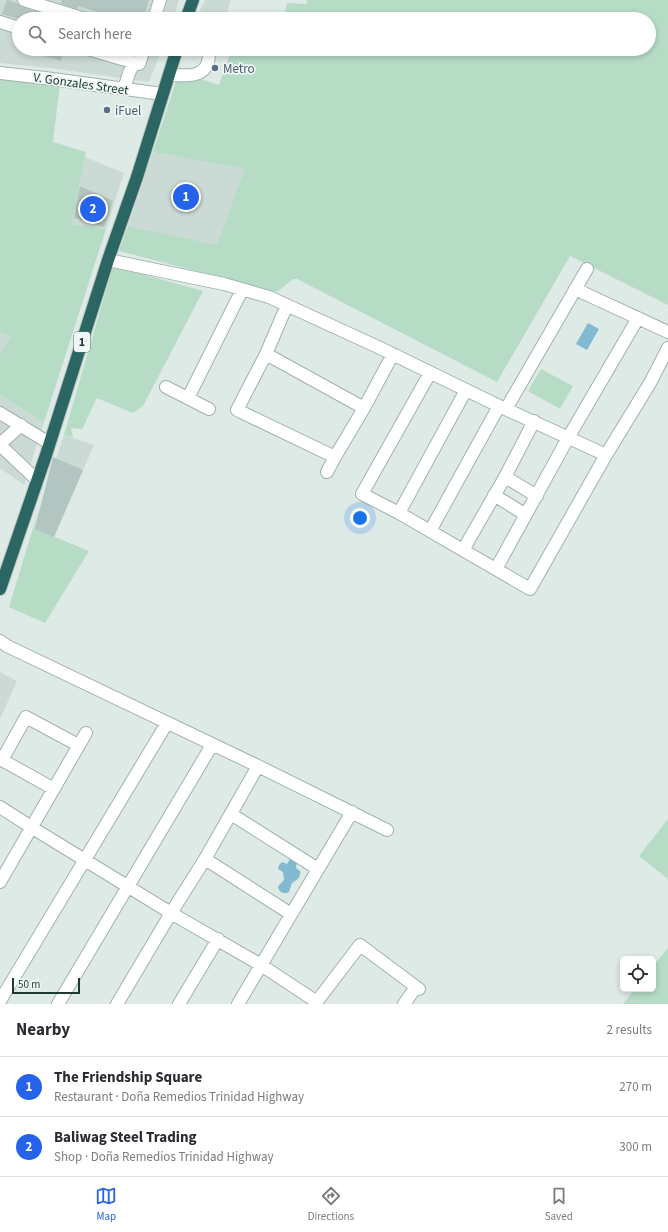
<!DOCTYPE html>
<meta charset="utf-8">
<style>
body{margin:0;font-family:"Source Sans 3",sans-serif;background:#f7f7f7;color:#2b2b33}
.controls{position:absolute;right:12px;bottom:12px;display:grid;overflow:hidden;border-radius:6px;box-shadow:0 2px 6px #0003}
.controls button{width:36px;height:36px;display:grid;place-items:center;padding:0;border:0;border-bottom:1px solid #e1e1e2;background:#fff;color:#2b2b33;font:20px sans-serif}
.scale{position:absolute;left:12px;bottom:10px;width:68px;box-sizing:border-box;padding-left:4px;border:2px solid #1f3a36;border-top:0;font-size:11px;line-height:14px;white-space:nowrap;color:#1f3a36;-webkit-text-stroke:3px #eef7f4;paint-order:stroke}
.you{position:absolute;left:360px;top:518px;width:14px;height:14px;margin:-10px;border:3px solid #fff;border-radius:50%;background:#1a73e8;box-shadow:0 0 0 6px #1a73e833}
.badge{display:grid;place-items:center;width:26px;height:26px;border-radius:50%;background:#2563eb;color:#fff;font-size:13px;font-weight:700}
.pin{position:absolute;translate:-50% -50%;border:2px solid #fff;box-shadow:0 1px 4px #0006}
.list{margin:0;padding:0;list-style:none}
h2{display:flex;justify-content:space-between;align-items:center;height:52px;margin:0;padding:0 16px;font-size:17px}
h2 small{font-size:13px;font-weight:400;color:#7c7c81}
.list li{display:grid;grid-template-columns:26px 1fr auto;gap:12px;align-items:center;box-sizing:border-box;height:60px;padding:0 16px;border-top:1px solid #e1e1e2}
.list b{display:block;font-size:15px;white-space:nowrap}
.list p{margin:0;font-size:13px;white-space:nowrap;color:#7c7c81}
.list em{font-size:13px;font-style:normal;color:#7c7c81}
.icon{flex:none;width:22px;height:22px;fill:none;stroke:currentColor;stroke-width:2;stroke-linecap:round;stroke-linejoin:round}
.map{position:relative;flex:none;width:668px;height:1004px;overflow:hidden}
.search{position:absolute;background:#fff;box-shadow:0 2px 6px #0003;left:12px;right:12px;top:12px;height:44px;display:flex;align-items:center;gap:10px;box-sizing:border-box;padding:0 14px;border-radius:22px;color:#7c7c81;font-size:15px}
.sheet{height:172px;background:#fff}
nav{display:flex;justify-content:space-around;align-items:center;box-sizing:border-box;height:56px;border-top:1px solid #e1e1e2;background:#fff;font-size:11px;color:#7c7c81}
nav a{display:grid;justify-items:center;gap:2px}
nav .on{color:#2563eb}
.map>svg:first-child{display:block}
.built{fill:#ccdad5}
.green{fill:#b6dcc6}
.water{fill:#84bad1}
.building{fill:#b3c5c0}
.lines{fill:none;stroke-linecap:round;stroke-linejoin:round}
.minor-casing{stroke:#a1b2ae;stroke-width:14}
.highway-casing{stroke:#bcc4c3;stroke-width:14}
.minor{stroke:#fff;stroke-width:12}
.highway{stroke:#2b6662;stroke-width:12}
.service-dot{fill:#5c6f8a;stroke:#eef7f4;stroke-width:1.5}
.labels{text-anchor:middle;stroke-width:3.5;stroke-linejoin:round;paint-order:stroke}
.shield{fill:#eef7f4;stroke:#5d736f;stroke-width:1}
.shield-label{font-size:12px;font-weight:bold;fill:#1f3a36}
.service-label{font-size:13px;fill:#4e5e75;stroke:#eef7f4;text-anchor:start}
.street-label{font-size:13px;fill:#1f3a36;stroke:#eef7f4}
</style>
<div class="map">
<svg width="668" height="1004" viewBox="0 0 668 1004">
<rect width="100%" height="100%" fill="#deeae6"/>
<path class="built" d="M0,0H179L173,19H19V49H162L149,82L50,68L0,63Z
M205,0H231L225,19H196Z
M153,152L246,169L217,246L128,226Z
M85,157L124,173L106,229L72,224Z
M0,332L11,336L0,354Z
M0,395L44,422L24,485L0,468Z
M64,435L94,445L54,537L33,528Z
M0,672L17,681L0,719Z"/>
<path class="green" d="M307,0H668V305L570,256L497,382L297,279H293L277,292L119,251L128,226L217,245L245,169L153,152L179,72L219,85L232,49H649V19H284L287,3L306,4Z
M0,78L60,83L53,142L86,152L72,224L106,229L44,422L0,395V354L11,336L0,332Z
M113,266L203,291L143,406L133,413L97,398L82,429L71,428L73,437L64,435Z
M541,369L573,386L560,409L528,391Z
M33,528L89,551L45,623L9,607Z
M668,819V879L639,856Z
M668,948V1004H623L635,989H653V966Z"/>
<path class="water" d="M588,323L599,329L587,350L576,344Z
M292,858L297,862L296,868L300,871C301,878 297,880 292,883L289,892C284,895 279,892 278,887L279,885L284,880L283,872L278,869L279,865L282,862L287,864L290,859Z"/>
<path class="building" d="M7,0L17,3L22,7L60,19H19L2,14Z
M62,0H149L143,19H120L78,6L77,9L61,4Z
M47,49H65L61,61L44,56Z
M80,186L113,201L104,227L74,218Z
M53,457L83,470L54,537L35,529Z"/>
<g class="lines">
<g class="minor-casing">
<path id="minor" d="M24,0L85,19
M154,19L160,0
M0,22L19,28
M88,49L139,64L144,49
M0,73L45,78L162,94
M169,75C183,75 203,79 208,62C209,57 210,53 208,49
M124,89L129,73L134,63
M108,260L224,284L269,297L378,347L499,406L606,455
M575,289L668,332
M287,305L266,354L237,410L335,457L364,408L393,354
M266,354L364,408
M430,373L362,494L399,513L530,589L606,455L650,383L668,348
M166,387L209,409
M188,398L242,290
M506,409L587,269
M0,413L49,443
M0,444L21,425
M0,445L37,480
M327,472L335,457
M505,477L537,496
M494,495L526,515
M399,513L466,390
M430,531L499,406
M463,550L505,477L534,421
M496,569L568,438L638,318
M0,641L7,646L258,766L387,830
M54,789L2,760L26,717L78,745
M0,807L31,827L171,913L261,965L317,1002
M231,814L318,869
M205,859L291,914
M0,882L86,733
M0,1001L167,723
M58,1004L212,745
M117,1004L171,913L205,859L258,766
M179,1004L218,939
M238,1004L352,812
M315,1004L360,945L419,989
M404,1004L416,987"/>
</g>
<g class="highway-casing">
<path id="highway" d="M186,19L193,0
M0,589L46,455L108,260L137,177L177,49"/>
</g>
<use href="#minor" class="minor"/>
<use href="#highway" class="highway"/>
</g>
<g class="service-dot">
<circle cx="215" cy="68" r="4"/>
<circle cx="107" cy="110" r="4"/>
</g>
<g class="labels">
<rect class="shield" x="74" y="332" width="16" height="20" rx="3"/>
<g class="shield-label">
<text x="82" y="346">1</text>
</g>
<g class="service-label">
<text x="223" y="73">Metro</text>
<text x="115" y="115">iFuel</text>
</g>
<g class="street-label">
<text transform="translate(81 83) rotate(8)" y="5">V. Gonzales Street</text>
</g>
</g>
</svg>
<div class="controls">
<button><svg class="icon" aria-label="locate" viewBox="0 0 24 24"><circle cx="12" cy="12" r="6"/><path d="M12 2v4M12 18v4M2 12h4M18 12h4"/></svg></button>
</div>
<div class="scale">50 m</div>
<div class="you"></div>
<div class="pin badge" style="left:186px;top:197px">1</div>
<div class="pin badge" style="left:93px;top:209px">2</div>
<div class="search"><svg class="icon" aria-label="search" viewBox="0 0 24 24"><circle cx="10" cy="10" r="6"/><path d="M15 15l6 6"/></svg>Search here</div>
</div>
<section class="sheet">
<h2>Nearby<small>2 results</small></h2>
<ul class="list">
<li><span class="badge">1</span><div><b>The Friendship Square</b><p>Restaurant · Doña Remedios Trinidad Highway</p></div><em>270 m</em></li>
<li><span class="badge">2</span><div><b>Baliwag Steel Trading</b><p>Shop · Doña Remedios Trinidad Highway</p></div><em>300 m</em></li>
</ul>
</section>
<nav>
<a class="on"><svg class="icon" aria-label="map" viewBox="0 0 24 24"><path d="M3 6l6-2 6 2 6-2v14l-6 2-6-2-6 2zM9 4v14M15 6v14"/></svg>Map</a>
<a><svg class="icon" aria-label="directions" viewBox="0 0 24 24"><path d="M12 3l9 9-9 9-9-9zM9 14v-3h6M13 9l2 2-2 2"/></svg>Directions</a>
<a><svg class="icon" aria-label="saved" viewBox="0 0 24 24"><path d="M7 4h10v16l-5-4-5 4z"/></svg>Saved</a>
</nav>
